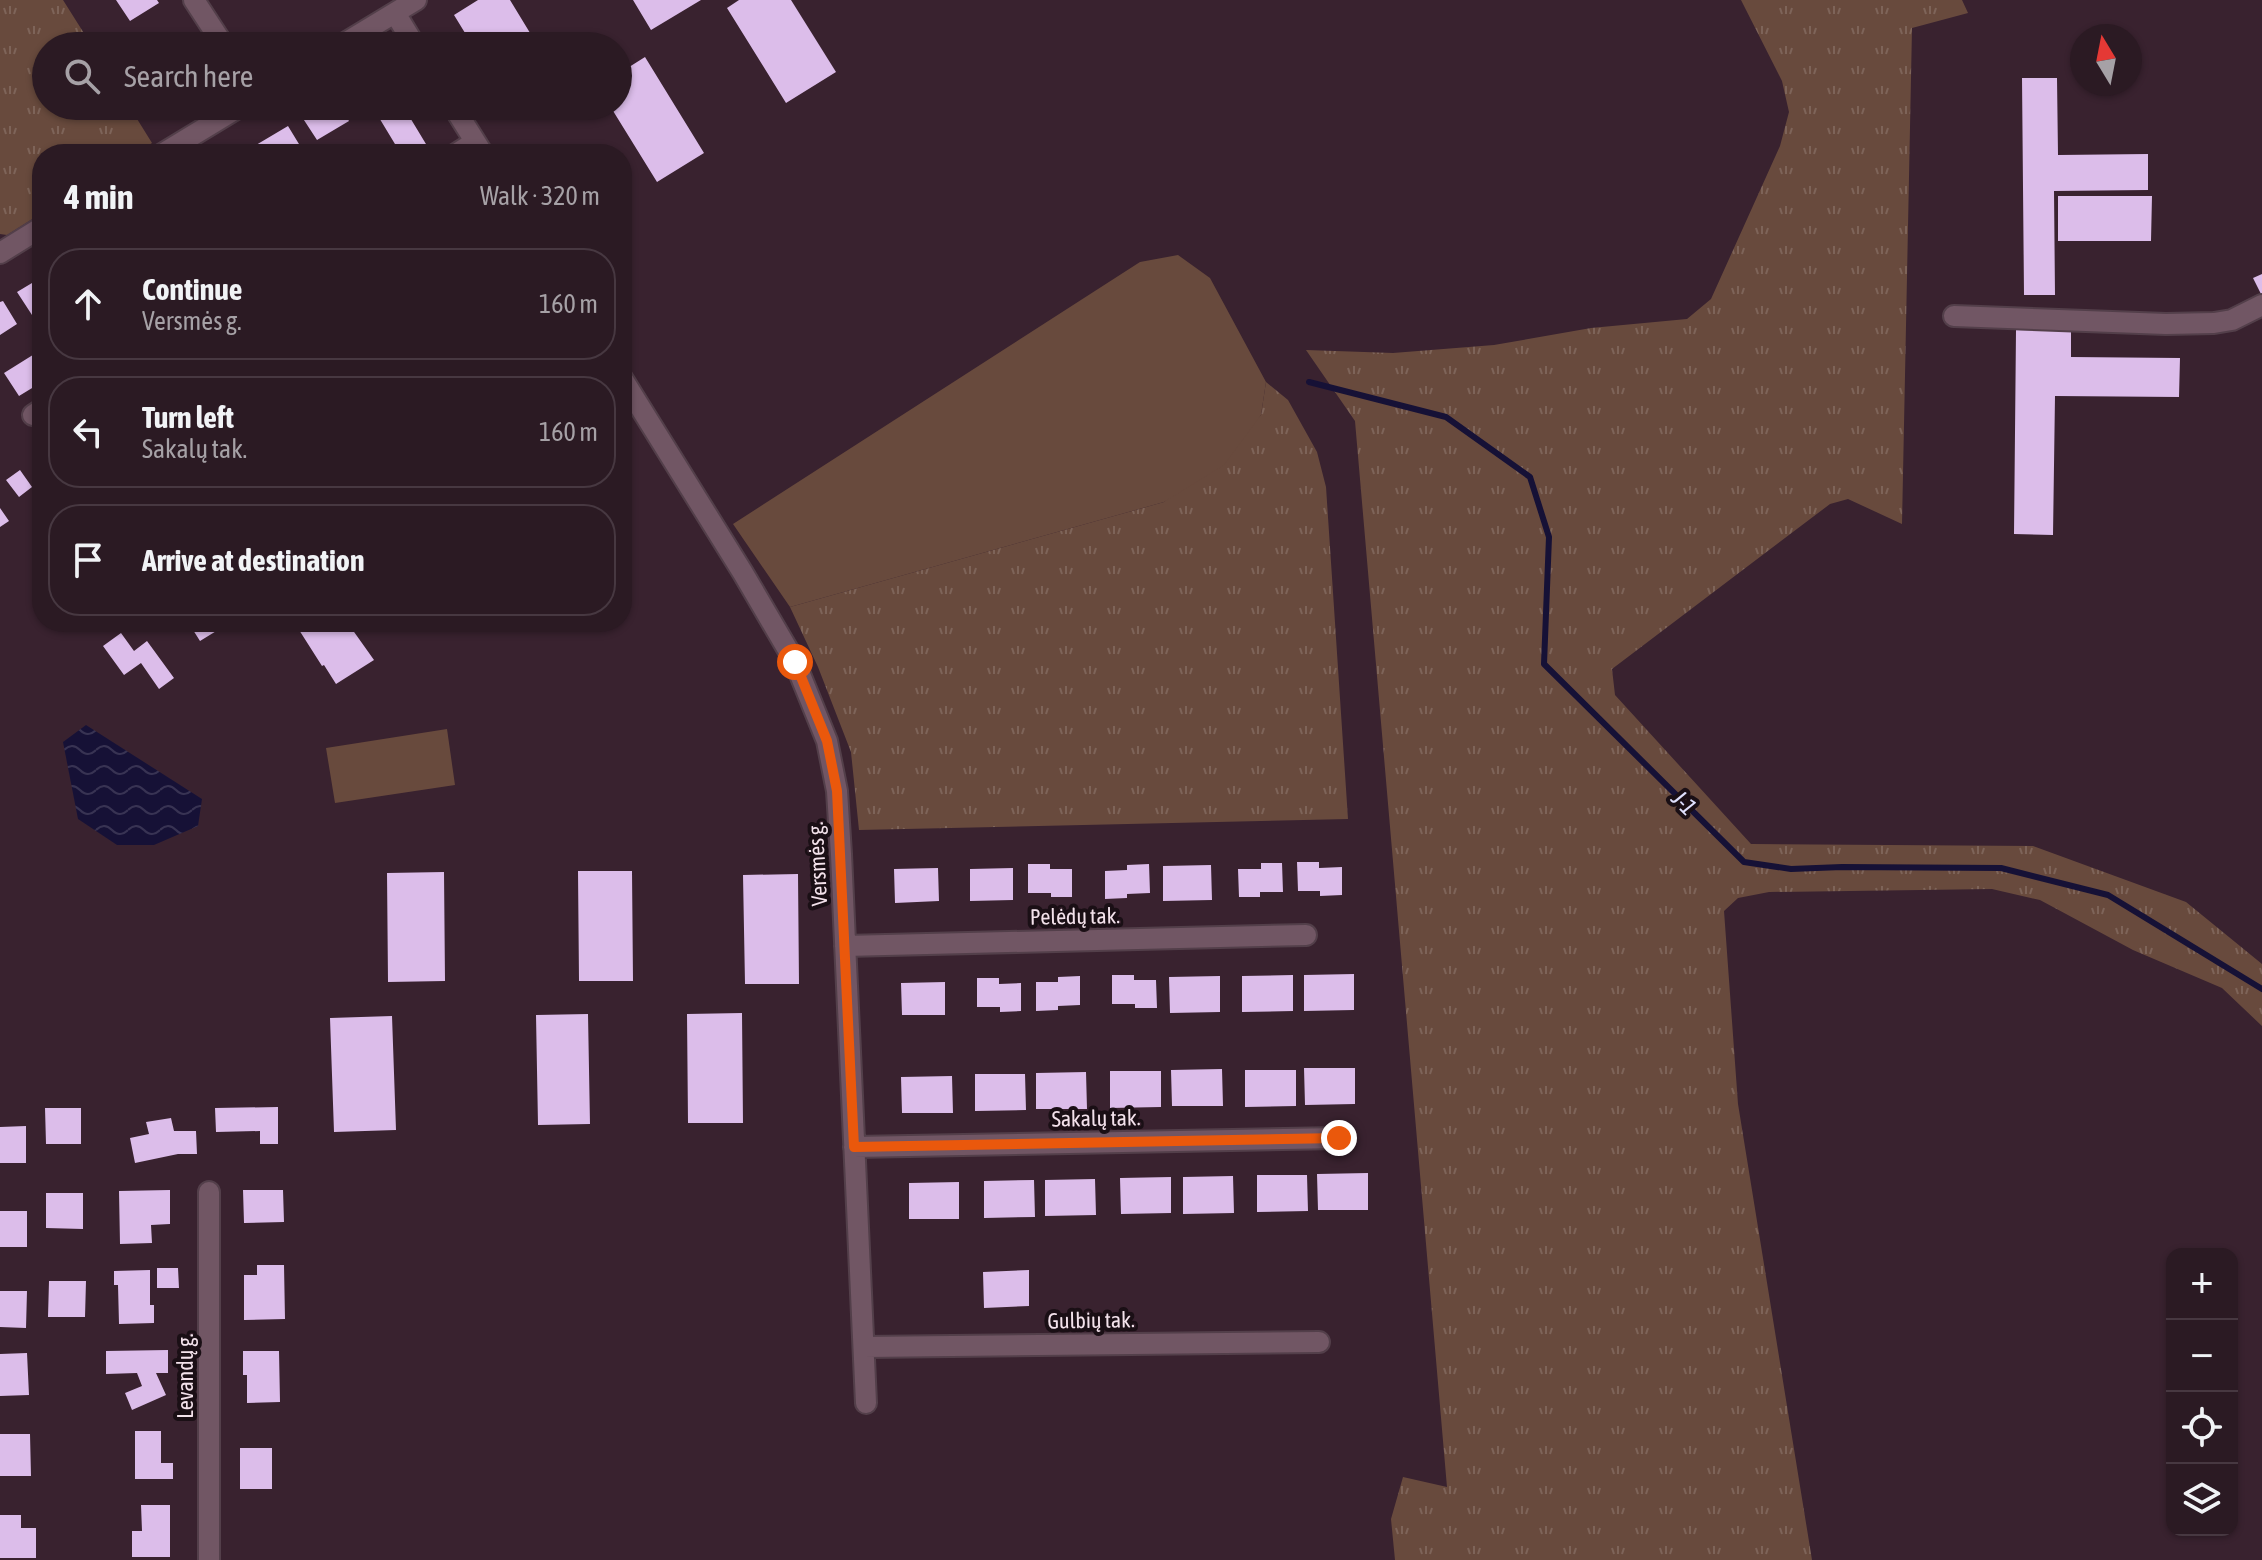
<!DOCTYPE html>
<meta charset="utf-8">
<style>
body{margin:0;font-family:"Asap Condensed",sans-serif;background:#372730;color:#f1f3f6}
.controls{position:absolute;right:24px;bottom:24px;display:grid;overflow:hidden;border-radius:16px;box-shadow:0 2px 6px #0004}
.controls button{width:72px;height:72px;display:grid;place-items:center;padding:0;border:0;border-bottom:2px solid #473841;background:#2b1a23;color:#f1f3f6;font:40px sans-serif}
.compass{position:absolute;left:2070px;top:24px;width:72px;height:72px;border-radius:50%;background:#2b1a23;box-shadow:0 2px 6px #0004;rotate:350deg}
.stop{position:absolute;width:24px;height:24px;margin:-18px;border:6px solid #ea580c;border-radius:50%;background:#fff}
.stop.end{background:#ea580c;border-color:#fff;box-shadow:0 2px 8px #0008}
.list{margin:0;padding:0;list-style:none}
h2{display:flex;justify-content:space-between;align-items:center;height:104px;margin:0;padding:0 32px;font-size:34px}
h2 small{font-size:26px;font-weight:400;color:#a6a1a6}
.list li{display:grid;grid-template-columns:52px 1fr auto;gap:24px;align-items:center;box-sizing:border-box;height:112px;margin:0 16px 16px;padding:0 16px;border:2px solid #473841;border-radius:32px}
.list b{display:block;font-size:30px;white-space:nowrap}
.list p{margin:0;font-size:26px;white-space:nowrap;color:#a6a1a6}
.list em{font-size:26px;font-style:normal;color:#a6a1a6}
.icon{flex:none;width:44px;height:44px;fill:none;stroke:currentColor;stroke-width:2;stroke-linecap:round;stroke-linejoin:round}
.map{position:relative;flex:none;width:2262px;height:1560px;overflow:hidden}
.search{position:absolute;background:#2b1a23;box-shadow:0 2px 6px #0004;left:32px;top:32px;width:600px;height:88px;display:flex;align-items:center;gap:20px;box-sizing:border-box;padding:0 28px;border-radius:44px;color:#a6a1a6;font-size:30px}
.panel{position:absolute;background:#2b1a23;box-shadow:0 2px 6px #0004;left:32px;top:144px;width:600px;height:488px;border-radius:32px}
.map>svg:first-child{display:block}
.grass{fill:url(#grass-tufts)}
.green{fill:#684a3d}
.water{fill:url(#water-waves)}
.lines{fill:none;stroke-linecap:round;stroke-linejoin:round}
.stream{stroke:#161136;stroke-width:6}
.building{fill:#dcbdea}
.street-casing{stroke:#533f4a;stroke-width:24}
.street{stroke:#715664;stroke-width:20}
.route{stroke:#ea580c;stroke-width:10}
.labels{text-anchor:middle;stroke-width:8;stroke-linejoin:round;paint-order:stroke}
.street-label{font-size:22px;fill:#f3e2eb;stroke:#1a0f15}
.water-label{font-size:24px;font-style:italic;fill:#e0e1fe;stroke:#1a0f15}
</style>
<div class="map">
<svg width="2262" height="1560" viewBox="0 0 2262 1560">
<defs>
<pattern id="grass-tufts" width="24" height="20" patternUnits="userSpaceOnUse" patternTransform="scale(2)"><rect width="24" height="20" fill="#684a3d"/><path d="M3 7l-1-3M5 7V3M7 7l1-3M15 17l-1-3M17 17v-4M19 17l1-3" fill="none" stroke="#7e6459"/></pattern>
<pattern id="water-waves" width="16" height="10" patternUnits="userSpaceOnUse" patternTransform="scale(2)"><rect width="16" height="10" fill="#161136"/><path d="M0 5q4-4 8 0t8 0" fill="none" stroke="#383353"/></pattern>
</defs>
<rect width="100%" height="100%" fill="#39222f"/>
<path class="grass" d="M0,0H63L92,46H46V106H129L152,143L135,154H42V213L7,235L0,234Z
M1741,0H1962L1968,13L1912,28L1902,524L1848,499L1830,504L1612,669L1615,695L1751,844L2033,846L2186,902L2262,964V1026L2222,988L2133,950L2040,900L1992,889L1769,892L1738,898L1724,911L1738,1104L1812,1560H1395L1391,1519L1403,1477L1447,1487L1355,421L1306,350L1393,353L1494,345L1591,328L1687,319L1711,299L1780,146L1789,112L1782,81Z
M1266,382L1288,400L1317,452L1326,487L1348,819L859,830L851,752L818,667L790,607L1164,502L1261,415Z"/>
<path class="green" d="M1178,255L1210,278L1266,382L1261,415L1224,465L1164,502L790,607L733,524L1140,262Z
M447,729L455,785L335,803L326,748Z"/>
<path class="water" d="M86,725L202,799L198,826L154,845H117L78,819L63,742Z"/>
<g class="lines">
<path class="stream" d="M1309,382L1446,417L1530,477L1549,537L1544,664L1744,862L1791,869L1842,867L2001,868L2108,895L2262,989"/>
</g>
<path class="building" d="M116,0H157L159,3L130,21Z
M478,0H510L538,46H473L454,15Z
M633,0H701L651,30Z
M739,0H791L836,72L786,103L727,8Z
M138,36L146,46H124Z
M645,57L704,153L657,182L610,106H618V74Z
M2022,78H2057L2058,155L2148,154V190L2054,191L2055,295H2024Z
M320,106H340L349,121L317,140L302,117Z
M372,106H403L429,149L420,154H401Z
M288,126L302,149L294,154H261L256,145Z
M2058,196H2152L2151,241H2058Z
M2262,274V296L2253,278Z
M42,277V309L32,315L17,292Z
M3,301L17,324L0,335V302Z
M2016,330L2071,331V357L2180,358L2179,397L2055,396L2053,535L2014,534Z
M36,353L42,363V382L19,396L4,373Z
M20,470L32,487L19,497L6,480Z
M0,508L9,521L0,527Z
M188,622H231L200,641Z
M294,622H347L374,660L336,684L324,665L322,666Z
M121,633L134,651L147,641L174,678L159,689L141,663L124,675L103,646Z
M1297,862H1319V868L1342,867V895L1320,896V891H1298Z
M1261,863H1282L1283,892H1260V897H1239L1238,869H1261Z
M1028,864H1050V869H1072V897H1051V893H1028Z
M1149,864L1150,893L1127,894V898L1105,899V871L1127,870V865Z
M1211,865L1212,900L1163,901V866Z
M938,868L939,901L895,903L894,869Z
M1013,868V900L970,901V869Z
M578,871H632L633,981H579Z
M444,872L445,981L388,982L387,873Z
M798,874L799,984H745L743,875Z
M1354,974V1010L1304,1011V975Z
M1112,975H1134V980H1156L1157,1008H1135V1004H1112Z
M1293,975V1011L1242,1012V976Z
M1080,976V1005L1058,1006V1010L1036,1011V982H1058V977Z
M1220,976V1012L1170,1013L1169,977Z
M977,978H999V984L1021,983V1011L1000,1012V1007H977Z
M945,982V1015H902L901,983Z
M742,1013L743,1123H688L687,1014Z
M588,1014L590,1124L538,1125L536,1015Z
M392,1016L396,1130L334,1132L330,1018Z
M1304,1068H1355V1104L1305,1105Z
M1222,1069L1223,1106H1172L1171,1070Z
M1245,1070H1296V1106L1245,1107Z
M1110,1071H1161V1107L1110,1108Z
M1086,1072L1087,1109H1036V1073Z
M975,1074H1025L1026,1110L975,1111Z
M952,1076L953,1113H902L901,1077Z
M278,1107V1144H260V1131L216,1132L215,1108Z
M45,1108H81V1144H46Z
M171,1118L174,1131H196L197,1154H178L135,1163L130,1138L149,1134L146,1122Z
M26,1126V1163H0V1127Z
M1368,1173V1210H1318L1317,1174Z
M1257,1175H1307L1308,1211L1257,1212Z
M1233,1176L1234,1213L1183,1214V1177Z
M1171,1177V1213L1121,1214L1120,1178Z
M1095,1179L1096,1215L1045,1216V1180Z
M1034,1180L1035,1217L984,1218V1181Z
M959,1182V1219H909V1183Z
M170,1190V1224L151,1225L152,1243L120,1244L119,1191Z
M243,1190H283L284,1222L244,1223Z
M46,1193H83V1229L46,1228Z
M0,1211H27V1247H0Z
M257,1265H284L285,1319L244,1320V1275H257Z
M157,1268H178L179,1288H157Z
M150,1270V1305H154V1323L119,1324L118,1285H114V1271Z
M1029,1270V1306L984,1308L983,1272Z
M49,1281H86L85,1317H48Z
M0,1291H27L26,1328L0,1327Z
M168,1350V1373H156L166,1395L132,1410L125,1393L142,1386L137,1373L106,1374V1351Z
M243,1351H279L280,1402L247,1403V1375H243Z
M27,1353L29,1395L0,1396V1354Z
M135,1431H161V1463H173V1479H135Z
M0,1434H30L31,1476H0Z
M240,1448H272V1489H240Z
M141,1505H170V1557H132V1531H142Z
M0,1515H21V1528H36V1558H0Z"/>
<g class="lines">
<g class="street-casing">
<path id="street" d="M194,0L224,46
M395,13L415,46
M340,46L416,0
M453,106L483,154
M162,154L241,106
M456,154L475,142
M0,253L42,227
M1954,316L2166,324L2214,323L2232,320L2262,305
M622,378L743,573L795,662L827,741L837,791L841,854L866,1403
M33,415L42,409
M845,946L1306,935
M854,1147L1339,1138
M864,1347L1319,1342
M209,1560V1192"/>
</g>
<use href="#street" class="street"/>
</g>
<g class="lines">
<path class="route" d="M795,662L827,741L837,791L854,1147L1339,1138"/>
</g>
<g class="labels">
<g class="street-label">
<text transform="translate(817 864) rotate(-93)" y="8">Versmės g.</text>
<text transform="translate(1075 916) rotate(-1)" y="8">Pelėdų tak.</text>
<text transform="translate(1096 1118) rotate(-1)" y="8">Sakalų tak.</text>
<text transform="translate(1091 1320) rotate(-1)" y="8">Gulbių tak.</text>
<text transform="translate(185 1376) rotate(-90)" y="8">Levandų g.</text>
</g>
<g class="water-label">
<text transform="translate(1684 803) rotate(45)" y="8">J-1</text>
</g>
</g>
</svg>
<div class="controls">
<button>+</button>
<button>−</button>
<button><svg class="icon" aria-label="locate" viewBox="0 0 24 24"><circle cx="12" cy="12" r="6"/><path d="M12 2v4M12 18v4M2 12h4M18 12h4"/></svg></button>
<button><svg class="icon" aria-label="layers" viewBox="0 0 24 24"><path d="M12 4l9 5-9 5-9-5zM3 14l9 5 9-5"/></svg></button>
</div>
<svg class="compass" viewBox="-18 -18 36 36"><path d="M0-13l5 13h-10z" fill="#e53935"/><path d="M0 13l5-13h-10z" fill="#a6a1a6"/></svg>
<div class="stop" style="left:795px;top:662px"></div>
<div class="stop end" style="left:1339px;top:1138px"></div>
<div class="search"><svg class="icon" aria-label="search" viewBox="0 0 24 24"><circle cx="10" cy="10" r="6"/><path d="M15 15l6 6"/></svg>Search here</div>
<section class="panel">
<h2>4 min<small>Walk · 320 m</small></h2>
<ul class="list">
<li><svg class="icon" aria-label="ahead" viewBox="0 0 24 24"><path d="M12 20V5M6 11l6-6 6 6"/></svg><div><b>Continue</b><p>Versmės g.</p></div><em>160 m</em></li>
<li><svg class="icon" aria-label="left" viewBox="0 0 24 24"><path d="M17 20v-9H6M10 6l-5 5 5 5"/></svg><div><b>Turn left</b><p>Sakalų tak.</p></div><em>160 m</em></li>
<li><svg class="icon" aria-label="arrive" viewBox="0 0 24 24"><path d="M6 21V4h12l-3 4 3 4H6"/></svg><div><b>Arrive at destination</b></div></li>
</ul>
</section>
</div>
